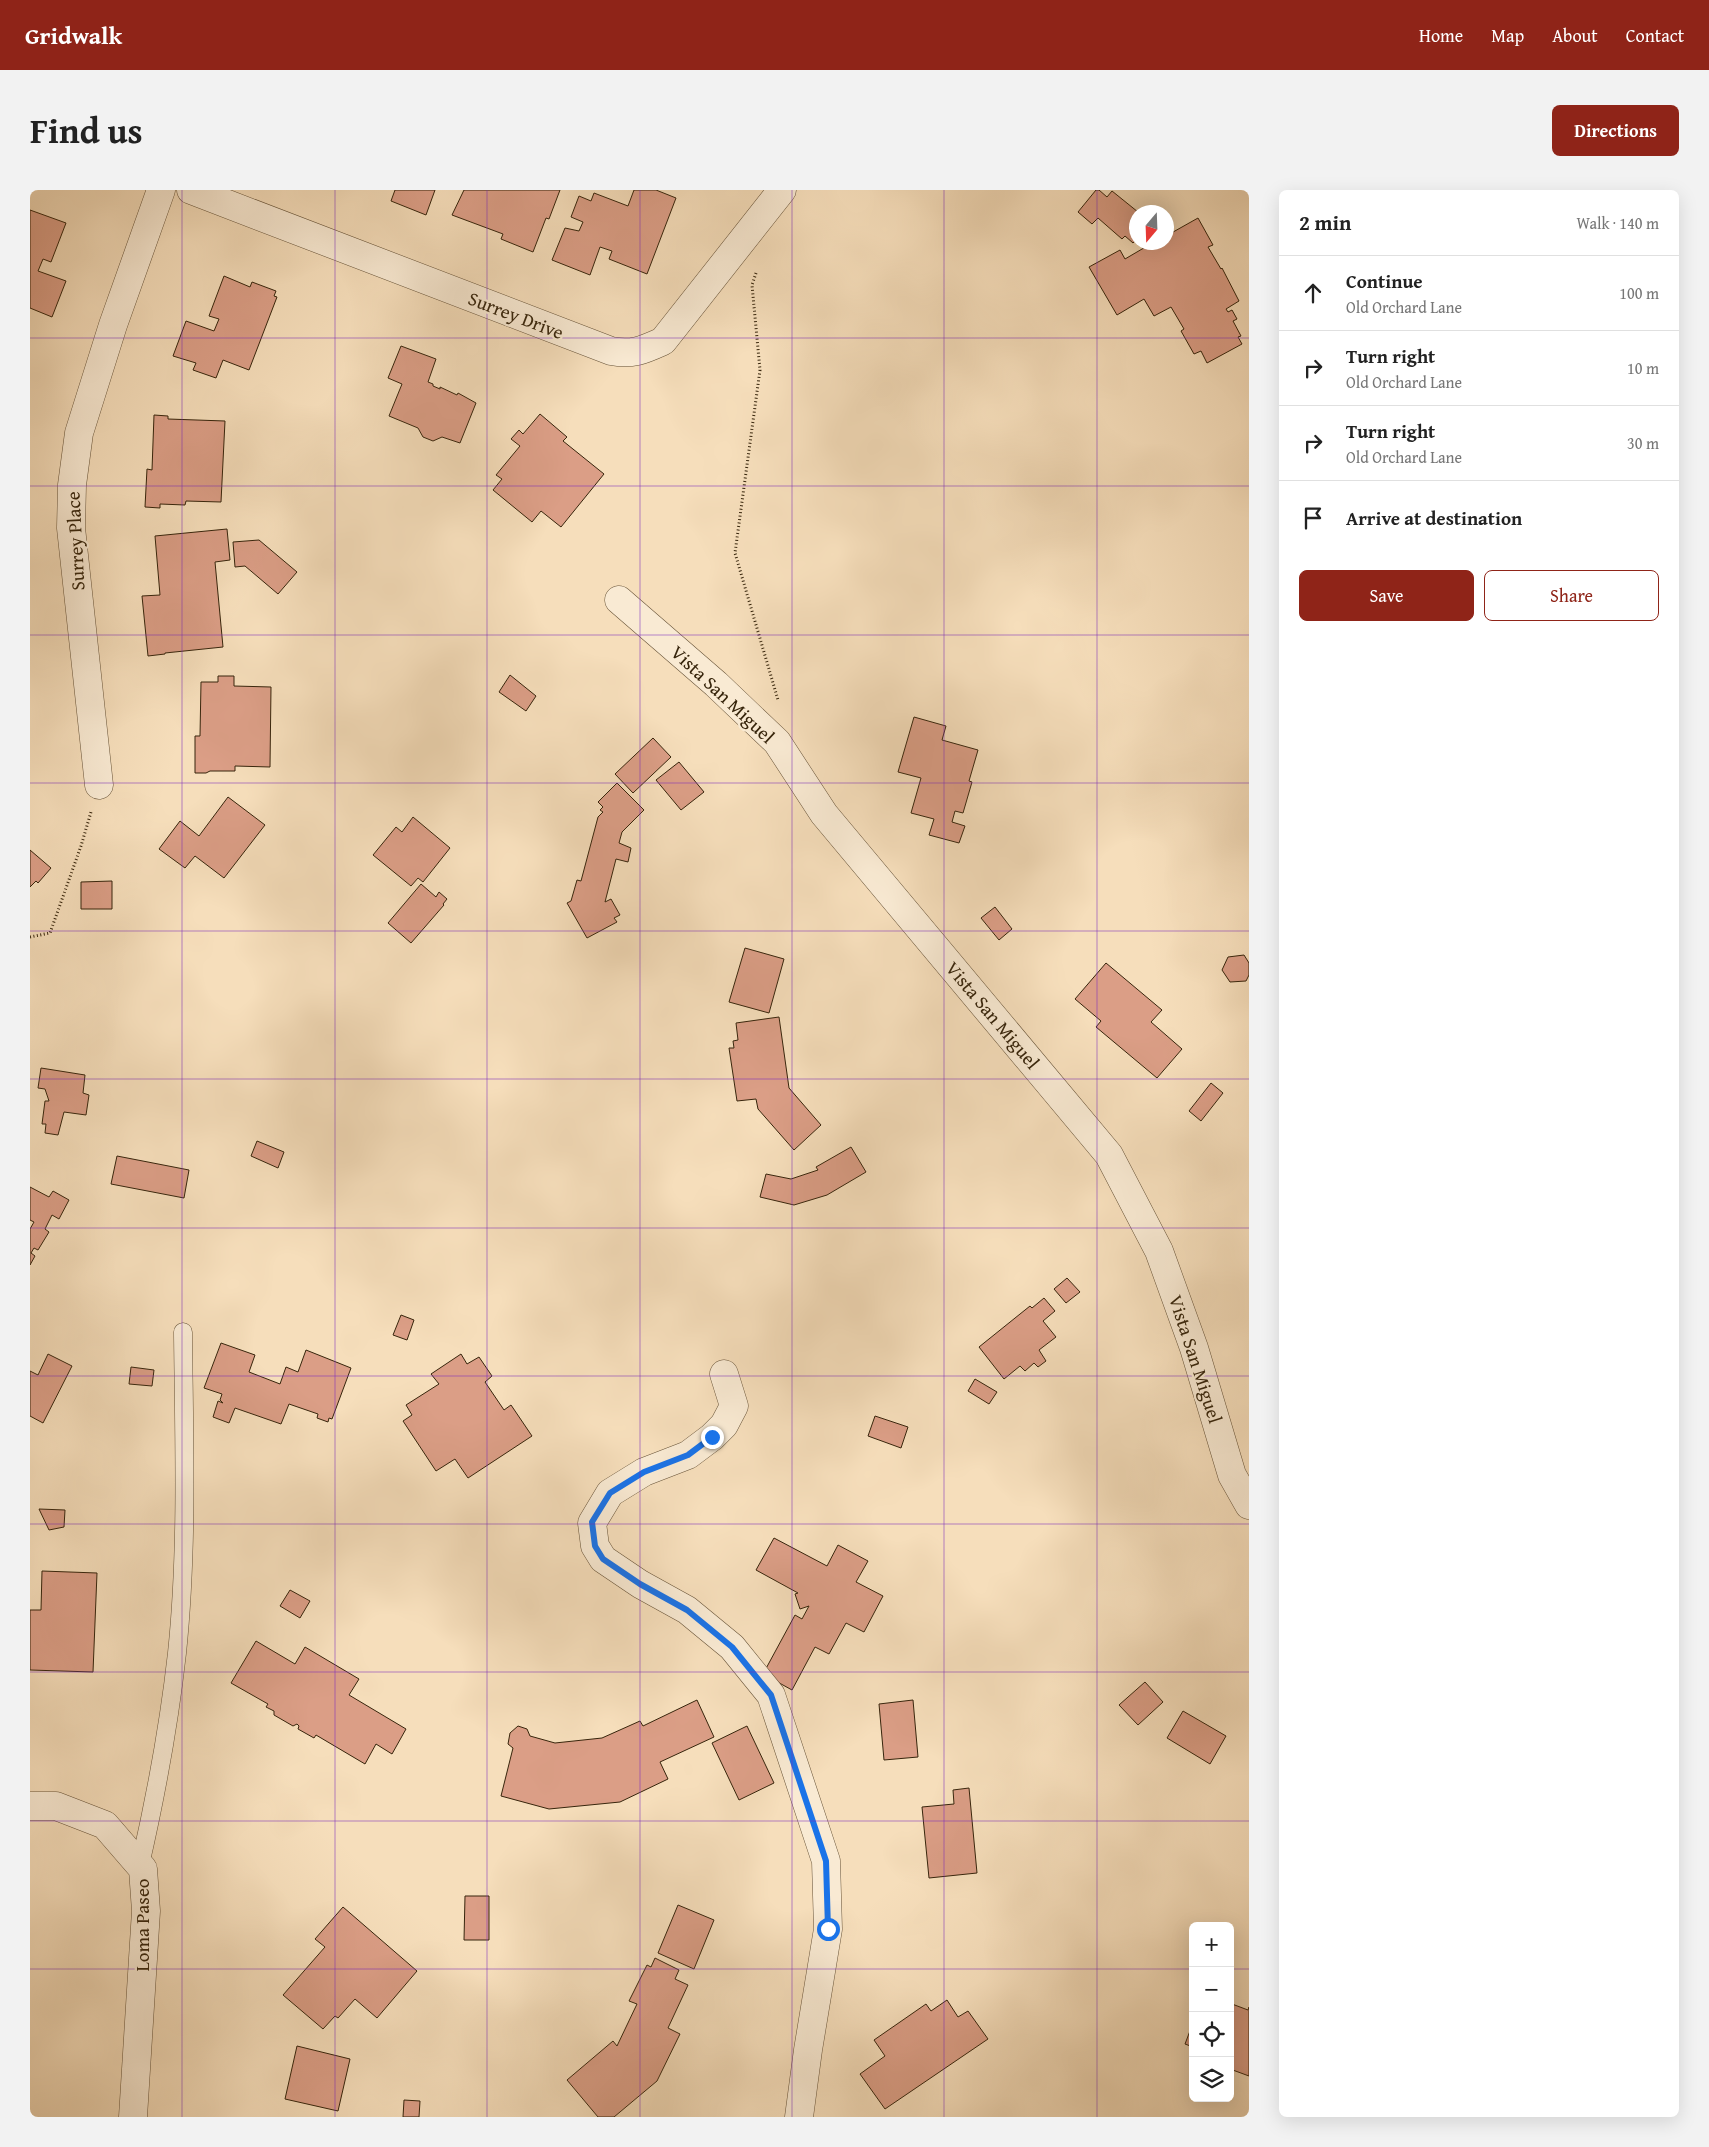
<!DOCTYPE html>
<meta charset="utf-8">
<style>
body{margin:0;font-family:"Gentium Book Plus",serif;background:#f2f2f2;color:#222}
.controls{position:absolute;right:15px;bottom:15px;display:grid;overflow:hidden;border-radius:8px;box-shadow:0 5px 20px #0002}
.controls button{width:45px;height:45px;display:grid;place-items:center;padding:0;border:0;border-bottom:1px solid #e0e0e0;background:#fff;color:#222;font:25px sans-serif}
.compass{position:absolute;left:1099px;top:15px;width:45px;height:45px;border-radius:50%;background:#fff;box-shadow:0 5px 20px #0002;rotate:199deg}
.stop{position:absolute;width:15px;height:15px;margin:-11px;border:4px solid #1a73e8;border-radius:50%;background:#fff}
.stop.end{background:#1a73e8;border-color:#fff;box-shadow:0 1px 5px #0008}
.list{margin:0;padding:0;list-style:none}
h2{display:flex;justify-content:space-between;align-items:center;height:65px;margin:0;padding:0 20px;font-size:21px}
h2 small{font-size:16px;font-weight:400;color:#767676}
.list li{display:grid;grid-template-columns:32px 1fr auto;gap:15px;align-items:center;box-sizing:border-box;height:75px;padding:0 20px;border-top:1px solid #e0e0e0}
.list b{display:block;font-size:19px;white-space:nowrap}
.list p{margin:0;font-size:16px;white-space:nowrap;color:#767676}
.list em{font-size:16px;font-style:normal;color:#767676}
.actions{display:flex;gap:10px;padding:15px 20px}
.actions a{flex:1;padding:11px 0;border:1px solid #8f2418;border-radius:8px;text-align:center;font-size:18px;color:#8f2418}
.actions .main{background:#8f2418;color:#fff}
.icon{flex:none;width:28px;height:28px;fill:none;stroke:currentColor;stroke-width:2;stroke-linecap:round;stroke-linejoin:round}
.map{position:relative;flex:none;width:1219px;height:1927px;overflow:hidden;border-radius:8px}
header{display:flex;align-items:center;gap:30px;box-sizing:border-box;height:70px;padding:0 25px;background:#8f2418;color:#fff}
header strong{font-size:24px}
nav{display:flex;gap:28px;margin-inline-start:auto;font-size:18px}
.intro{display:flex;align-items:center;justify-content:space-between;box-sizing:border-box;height:120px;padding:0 30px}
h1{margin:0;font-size:35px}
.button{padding:12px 22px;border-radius:8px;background:#8f2418;color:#fff;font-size:18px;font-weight:700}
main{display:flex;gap:30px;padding:0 30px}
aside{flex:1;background:#fff;border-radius:8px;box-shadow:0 5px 20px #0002}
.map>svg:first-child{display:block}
.building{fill:#db9e86;stroke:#37250c}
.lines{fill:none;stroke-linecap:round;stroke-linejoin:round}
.service-casing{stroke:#675338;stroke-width:19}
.minor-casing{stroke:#675338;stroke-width:29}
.path{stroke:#37250c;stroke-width:3;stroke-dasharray:1 2.5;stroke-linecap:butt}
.service{stroke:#f9ead3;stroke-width:18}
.minor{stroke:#f9ead3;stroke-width:28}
.route{stroke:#1a73e8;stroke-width:6}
.grid{fill:none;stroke:#7b2cbf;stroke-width:1;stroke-opacity:0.55}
.labels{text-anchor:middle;stroke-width:4.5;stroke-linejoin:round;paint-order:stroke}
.street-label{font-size:19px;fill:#37250c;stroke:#f9ead3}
</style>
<header>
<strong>Gridwalk</strong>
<nav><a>Home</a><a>Map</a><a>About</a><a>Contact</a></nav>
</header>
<div class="intro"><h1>Find us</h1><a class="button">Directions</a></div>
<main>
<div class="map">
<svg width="1219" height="1927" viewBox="0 0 1219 1927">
<rect width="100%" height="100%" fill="#f6debb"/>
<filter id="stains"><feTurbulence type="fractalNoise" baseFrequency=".004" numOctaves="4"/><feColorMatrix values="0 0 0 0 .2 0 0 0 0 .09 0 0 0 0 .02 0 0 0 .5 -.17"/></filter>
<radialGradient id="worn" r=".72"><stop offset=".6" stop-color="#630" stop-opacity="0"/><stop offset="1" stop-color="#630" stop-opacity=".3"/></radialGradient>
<path class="building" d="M365,0H405L396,25L361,11Z
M434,0H530L519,29L516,28L503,62L471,49L473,44L422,25Z
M604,0H626L646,8L617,84L579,69L582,61L570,57L560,85L522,70L535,38L549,41L553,32L541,27L549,6L561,11L564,3L598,16Z
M1066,0H1069L1077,7L1082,1L1108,22L1106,50L1103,53L1095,46L1092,49L1068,28L1062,34L1048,22Z
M0,20L36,33L21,72L13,69L8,81L36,91L22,127L0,118Z
M1168,28L1183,55L1178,57L1191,79L1192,78L1209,111L1196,119L1198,122L1202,120L1207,129L1203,131L1211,146L1208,147L1212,154L1177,173L1171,161L1164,164L1151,141L1154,139L1141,117L1124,126L1114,109L1087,125L1059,77L1090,60L1095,69L1124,52H1136V46Z
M194,86L220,97L222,92L246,101L244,106L247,107L219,180L193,170L186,188L163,180L166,173L143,166L156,131L184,141L189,129L179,126Z
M371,156L406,169L398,192L403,194V196L410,199V197L427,205L428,203L446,213L430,253L412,247L403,251L393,247L388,238L359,226L372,194L358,188Z
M510,224L537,247L533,251L574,284L531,337L511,321L502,332L463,300L472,289L466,285L490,256L481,249L489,240L493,244Z
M124,225L138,226V229L195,231L191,312L156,311L155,315L130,314V318L115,317L117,279L122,280Z
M197,339L200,370L185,372L193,457L135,463V464L118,466L112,406L130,405L125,346Z
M229,350L267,382L248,404L215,376L205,377L203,352Z
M480,485L506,506L496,521L469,502Z
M188,486H204V496L241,497L240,577L205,576V581H180L176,583H165V546H170L171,492H188Z
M884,527L916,536L912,550L948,560L939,591L942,592L933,623L925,621L922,632L935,636L929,653L899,645L904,629L881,623L891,588L868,582Z
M623,548L641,567L603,603L585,584Z
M649,572L674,602L651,620L626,590Z
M587,593L614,620L592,642L589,653L601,658L598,672L586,669L575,712L581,709L590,725L584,728L587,732L557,748L537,713L541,711L547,690L551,691L568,627L573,622L570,620L573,617L568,612Z
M198,607L235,635L194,688L165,666L155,678L129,659L150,631L169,646Z
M383,627L420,658L393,692L388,688L381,696L343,665L366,637L372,642Z
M0,660L21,678L8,693L6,691L0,697Z
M82,691V719H51V692Z
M391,694L406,707L409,702L417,709L413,714L414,715L381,753L358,733Z
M965,717L982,739L969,750L951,728Z
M715,758L754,769L739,823L699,812Z
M1214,765L1219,773V785L1216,791L1200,792L1192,780L1198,767Z
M1076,773L1132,820L1121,832L1152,859L1127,888L1066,837L1071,831L1045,809Z
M749,827L759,898L791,935L764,960L728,919L726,909L707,911L699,858H704L703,851L708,850L706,833Z
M11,878L55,885L53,903L59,905L56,925L34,922L28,945L15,943L16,934H12L15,911H19L15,899L8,898Z
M1181,893L1193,903L1171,931L1159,921Z
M227,951L254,962L248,978L221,966Z
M821,957L836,982L797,1005L764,1015L730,1007L736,984L761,989L788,980L786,977Z
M87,966L159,980L154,1008L81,994Z
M0,997L19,1007L23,1001L39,1010L29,1029L22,1025L15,1039L19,1042L8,1060L4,1058L1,1063L5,1066L0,1075V1039L4,1032L0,1030Z
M1037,1088L1050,1102L1036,1113L1024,1099Z
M1014,1108L1025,1121L1013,1131L1026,1147L1009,1160L1016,1171L1008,1177L1004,1173L995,1181L990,1176L974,1189L949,1157L1000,1116L1002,1118Z
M371,1125L384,1130L377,1150L363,1145Z
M191,1153L225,1165L219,1182L250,1194L256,1177L268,1182L276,1160L321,1178L302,1229L299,1228L298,1232L287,1228L288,1224L259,1214L251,1234L205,1218L199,1233L183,1227L188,1211L193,1213L190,1210L192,1204L174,1198Z
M18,1164L42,1176L13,1233L0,1226V1181L8,1185Z
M431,1164L437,1174L449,1167L462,1186L455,1192L474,1220L481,1215L502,1246L438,1288L425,1269L406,1281L373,1231L382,1225L376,1215L409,1194L401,1184Z
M101,1177L124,1180L122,1196L99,1194Z
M945,1189L967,1202L959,1214L938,1201Z
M845,1226L878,1237L871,1258L838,1246Z
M9,1319L35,1320L34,1337L19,1340Z
M744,1348L797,1376L808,1355L838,1371L826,1392L853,1406L834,1442L816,1433L799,1464L785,1457L762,1500L733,1484L765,1425L772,1429L779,1416L770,1419L765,1404L768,1403L726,1380Z
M12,1381L67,1383L63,1482L0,1480V1420H11Z
M260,1400L280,1411L270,1428L250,1416Z
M226,1451L265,1474L275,1457L329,1489L319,1505L376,1539L362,1564L346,1554L335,1574L286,1545L284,1548L268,1539L269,1536L267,1534L263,1536L244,1525V1521L236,1517L238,1514L201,1493Z
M1115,1492L1133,1512L1108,1535L1089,1515Z
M667,1510L684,1547L630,1572L638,1589L590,1612L519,1619L471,1606L483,1558L478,1554L480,1543L488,1536L497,1539L500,1546L525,1553L572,1548L610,1531L613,1536Z
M883,1510L888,1567L854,1570L849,1514Z
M1153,1521L1196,1546L1180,1574L1137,1548Z
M717,1536L744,1593L709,1610L682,1553Z
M939,1598L947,1683L899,1688L892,1617L924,1614L923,1600Z
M435,1706H459V1750H434Z
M648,1715L684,1730L664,1779L628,1763Z
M313,1717L387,1781L347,1828L325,1809L308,1828L305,1826L293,1839L253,1805L295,1757L285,1749Z
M625,1768L649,1780L645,1789L658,1795L638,1838L650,1844L627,1891L584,1927H568L537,1890L583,1851L587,1856L607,1814L599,1811L617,1775L621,1777Z
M917,1810L928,1827L938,1821L958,1849L855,1919L830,1884L855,1866L844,1850L896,1814L901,1821Z
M1202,1814L1218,1820L1219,1817V1886L1200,1879V1818Z
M1163,1833V1857L1155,1854Z
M267,1856L320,1869L308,1921L255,1909Z
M374,1910L390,1911L389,1927H373Z"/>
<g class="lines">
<g class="service-casing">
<path id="service" d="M110,1675C126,1605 139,1535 147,1463C158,1358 154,1248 153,1142"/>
</g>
<g class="minor-casing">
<path id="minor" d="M161,0L581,161C603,165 613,160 633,151L752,0
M589,410L686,494L747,552L794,624L1079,965L1129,1061L1164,1158L1202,1285L1219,1315
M69,595L41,338L42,295L49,243L83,135L131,0
M694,1184L704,1216L694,1235L682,1247L658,1265L614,1282L580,1303L562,1333L565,1356L573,1369L610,1394L657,1420L702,1457L741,1505L796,1671L798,1739L778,1860L769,1927
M0,1616H26L75,1635L113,1679L116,1721L103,1927"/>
</g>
<path class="path" d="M726,83L722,95L730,180L705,363L748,510
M0,747L20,743L51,656L61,622"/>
<use href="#service" class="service"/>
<use href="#minor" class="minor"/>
</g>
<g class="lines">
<path class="route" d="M682,1247L658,1265L614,1282L580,1303L562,1332L565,1356L573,1369L610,1394L657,1420L702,1457L741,1505L796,1671L798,1739"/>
</g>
<path class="grid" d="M152,0V1927M305,0V1927M457,0V1927M610,0V1927M762,0V1927M914,0V1927M1067,0V1927M0,148H1219M0,296H1219M0,445H1219M0,593H1219M0,741H1219M0,889H1219M0,1038H1219M0,1186H1219M0,1334H1219M0,1482H1219M0,1631H1219M0,1779H1163M1200,1779H1219"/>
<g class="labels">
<g class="street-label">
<text transform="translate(486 125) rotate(21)" y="7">Surrey Drive</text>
<text transform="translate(45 351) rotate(-93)" y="7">Surrey Place</text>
<text transform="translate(693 504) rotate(43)" y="7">Vista San Miguel</text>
<text transform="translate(963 825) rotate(50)" y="7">Vista San Miguel</text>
<text transform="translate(1166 1169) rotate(72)" y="7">Vista San Miguel</text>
<text transform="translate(112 1735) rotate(-90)" y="7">Loma Paseo</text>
</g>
</g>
<rect width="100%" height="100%" filter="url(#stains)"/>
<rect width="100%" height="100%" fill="url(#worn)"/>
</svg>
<div class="controls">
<button>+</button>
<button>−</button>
<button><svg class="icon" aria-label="locate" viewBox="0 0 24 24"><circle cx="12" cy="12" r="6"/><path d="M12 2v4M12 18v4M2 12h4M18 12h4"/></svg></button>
<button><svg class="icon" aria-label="layers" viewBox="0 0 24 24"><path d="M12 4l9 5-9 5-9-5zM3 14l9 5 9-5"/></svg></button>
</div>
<svg class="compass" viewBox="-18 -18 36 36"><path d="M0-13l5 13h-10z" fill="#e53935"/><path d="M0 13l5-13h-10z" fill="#767676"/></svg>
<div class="stop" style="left:798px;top:1739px"></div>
<div class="stop end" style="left:682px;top:1247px"></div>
</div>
<aside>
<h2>2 min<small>Walk · 140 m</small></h2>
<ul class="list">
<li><svg class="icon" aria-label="ahead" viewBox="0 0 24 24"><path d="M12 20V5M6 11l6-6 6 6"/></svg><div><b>Continue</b><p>Old Orchard Lane</p></div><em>100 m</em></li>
<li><svg class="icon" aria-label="right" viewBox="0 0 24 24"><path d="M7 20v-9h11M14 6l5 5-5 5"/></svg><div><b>Turn right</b><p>Old Orchard Lane</p></div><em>10 m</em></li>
<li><svg class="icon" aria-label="right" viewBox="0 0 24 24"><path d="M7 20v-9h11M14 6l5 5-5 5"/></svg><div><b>Turn right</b><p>Old Orchard Lane</p></div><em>30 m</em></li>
<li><svg class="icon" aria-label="arrive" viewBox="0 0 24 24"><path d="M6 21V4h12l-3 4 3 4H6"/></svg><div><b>Arrive at destination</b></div></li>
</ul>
<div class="actions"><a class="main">Save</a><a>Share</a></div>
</aside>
</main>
